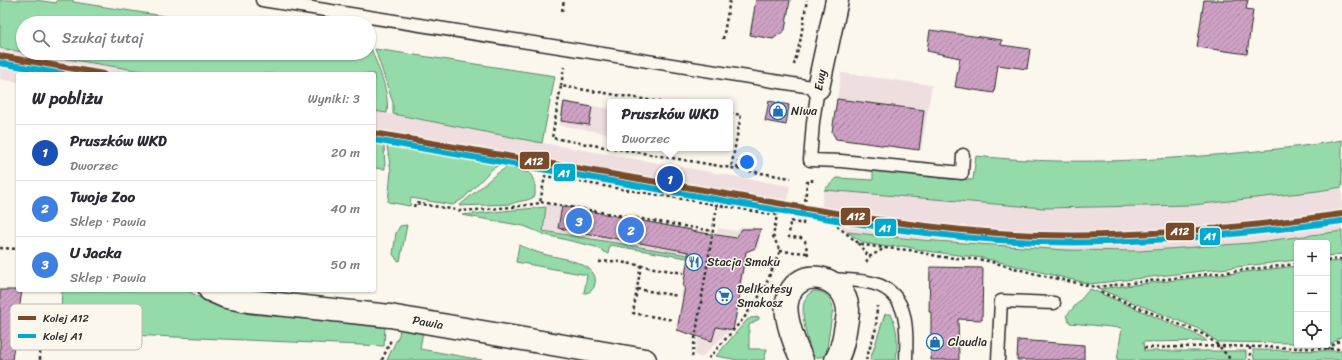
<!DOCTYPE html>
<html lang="pl">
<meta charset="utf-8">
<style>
body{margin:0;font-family:Sriracha,sans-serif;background:#f2f2f3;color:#2b2b33}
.controls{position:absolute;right:12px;bottom:12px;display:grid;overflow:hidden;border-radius:4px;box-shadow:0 1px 3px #0004}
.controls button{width:36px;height:36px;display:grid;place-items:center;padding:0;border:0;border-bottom:1px solid #e1e1e2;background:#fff;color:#2b2b33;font:20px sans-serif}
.you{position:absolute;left:747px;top:162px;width:14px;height:14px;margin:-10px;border:3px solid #fff;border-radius:50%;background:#1a73e8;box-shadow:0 0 0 6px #1a73e833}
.badge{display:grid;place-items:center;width:26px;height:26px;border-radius:50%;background:#111827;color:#fff;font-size:13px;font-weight:700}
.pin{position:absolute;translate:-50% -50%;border:2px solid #fff;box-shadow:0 1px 4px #0006}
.popup{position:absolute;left:607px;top:99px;width:126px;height:52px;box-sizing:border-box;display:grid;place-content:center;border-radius:4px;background:#fff;filter:drop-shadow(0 1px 3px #0005);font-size:13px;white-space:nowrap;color:#7c7c81}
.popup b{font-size:15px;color:#2b2b33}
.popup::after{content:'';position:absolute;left:50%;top:100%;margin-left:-8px;border:8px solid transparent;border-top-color:#fff}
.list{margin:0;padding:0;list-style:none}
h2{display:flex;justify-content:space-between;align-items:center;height:52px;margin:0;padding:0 16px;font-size:17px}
h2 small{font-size:13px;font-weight:400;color:#7c7c81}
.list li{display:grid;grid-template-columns:26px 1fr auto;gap:12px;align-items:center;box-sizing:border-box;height:56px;padding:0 16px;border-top:1px solid #e1e1e2}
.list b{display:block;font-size:15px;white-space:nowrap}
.list p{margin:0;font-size:13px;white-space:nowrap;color:#7c7c81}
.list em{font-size:13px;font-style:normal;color:#7c7c81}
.icon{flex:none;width:22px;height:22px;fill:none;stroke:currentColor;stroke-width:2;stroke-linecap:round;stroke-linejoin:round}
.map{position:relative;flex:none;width:1342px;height:360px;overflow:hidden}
.search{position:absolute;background:#fff;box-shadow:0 1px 3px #0004;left:16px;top:16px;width:360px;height:44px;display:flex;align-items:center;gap:10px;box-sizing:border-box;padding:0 14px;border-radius:22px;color:#7c7c81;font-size:15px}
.panel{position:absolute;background:#fff;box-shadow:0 1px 3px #0004;left:16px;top:72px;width:360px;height:220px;border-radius:4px}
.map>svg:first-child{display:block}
.built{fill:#eedee0}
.green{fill:#95dba9;stroke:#60836a}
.building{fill:url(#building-hatch);stroke:#2b2b2b}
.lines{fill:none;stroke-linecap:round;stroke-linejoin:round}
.service-casing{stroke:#2b2b2b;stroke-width:15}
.minor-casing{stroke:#2b2b2b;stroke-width:25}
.path{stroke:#2b2b2b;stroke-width:2.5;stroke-dasharray:3 3;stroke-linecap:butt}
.service{stroke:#fbf7ec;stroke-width:12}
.minor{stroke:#fbf7ec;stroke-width:22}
.rail-1-casing{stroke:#fbf7ec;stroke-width:9}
.rail-2-casing{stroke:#fbf7ec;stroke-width:9}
.rail-1{stroke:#7a4b2a;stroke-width:6}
.rail-2{stroke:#00a9ce;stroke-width:6}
.labels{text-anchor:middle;stroke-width:3;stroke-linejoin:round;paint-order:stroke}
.street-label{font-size:12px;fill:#2b2b2b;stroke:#fbf7ec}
.poi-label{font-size:12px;fill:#2b2b2b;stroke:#fbf7ec;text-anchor:start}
.key{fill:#fbf7ec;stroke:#bdbab2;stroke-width:1}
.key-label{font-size:11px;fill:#2b2b2b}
.line-badge{stroke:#fbf7ec;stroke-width:1.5}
.badge-label{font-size:11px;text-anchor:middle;font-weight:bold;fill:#fff}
</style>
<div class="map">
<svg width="1342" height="360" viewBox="0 0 1342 360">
<defs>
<pattern id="building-hatch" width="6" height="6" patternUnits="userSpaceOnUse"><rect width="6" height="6" fill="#cfa2c5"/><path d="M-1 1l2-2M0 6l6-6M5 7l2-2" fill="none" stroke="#a884a0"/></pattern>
</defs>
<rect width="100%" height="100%" fill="#fbf7ec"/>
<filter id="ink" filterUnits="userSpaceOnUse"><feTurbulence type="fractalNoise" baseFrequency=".025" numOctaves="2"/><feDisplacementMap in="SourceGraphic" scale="8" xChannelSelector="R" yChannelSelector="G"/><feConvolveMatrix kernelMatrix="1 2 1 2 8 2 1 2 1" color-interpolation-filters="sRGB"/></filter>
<g filter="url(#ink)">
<path class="built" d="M0,48L23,52V53H31L160,74H18V82L0,79Z
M841,73L932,85L921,150L836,139L832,132Z
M563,101L610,109V134L559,125Z
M374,111L543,143L790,186L786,210L539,167L374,144Z
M1342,187V231L1251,243L1139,251L1065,250L871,235L847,232L837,223L819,220L824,190L1044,208L1193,205L1318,191Z
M547,204L692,230L689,249L698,250L696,299L681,297L687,255L543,231Z
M741,227H754L760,235L758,248L747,253L737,318L733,327L701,358L695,355L718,228L737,231Z"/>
<path class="green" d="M0,0H35L56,3L57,0H73V2L209,23H23V52L0,48Z
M369,48H371C378,68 390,92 387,113L374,111V74H160L31,53H369Z
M375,49L555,76L542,143L393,114V103Z
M1342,140V187L1318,191L1193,205L1044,208L824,190L837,178L873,180V170L949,179L973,180L976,156C1059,165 1144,161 1227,154C1266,150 1304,147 1342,140Z
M374,144L384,145L385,169L374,168Z
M387,146L504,162L492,169L464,198L453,205L411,198L410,206L388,202L391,171Z
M507,167L530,173L535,183V196C528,202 519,200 511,204L459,206L495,175Z
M546,207L543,231L688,255L687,258L610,245L608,254L596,247L546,235L524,226L462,215Z
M407,225L400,261L397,260L393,254L396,233L400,226Z
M1342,231V254L1327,256V243H1297V260L1090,284L983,258L926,251L903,246L887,247L864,243L847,232L921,240L1065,250L1139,251L1251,243Z
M519,245C527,248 535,252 543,254C557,258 604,262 594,287C592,291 588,293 584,293L587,275L516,262Z
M1342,261V336L1331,344H1327V262Z
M1297,266V343L1218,342L1197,328L1099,289Z
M1090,289L1200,336L1207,341L1143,342L1144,351H1246V360H1117L1122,328L1070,323L1066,316Z
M62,290H186L210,303L249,314L356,322L385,325L384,346L60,332Z
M814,291C825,291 831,297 833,308L826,354C821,358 816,359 811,353C808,338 793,298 814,291Z
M885,314H891C898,329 898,344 896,360H870Z
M759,317V319L749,325V349H767L764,360H738L716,356L747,320L751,318Z
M400,327L423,331L420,349L482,360H387L399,335Z
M1253,350L1342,351V360H1254Z"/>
<path class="building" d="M756,0H790L785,30L773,39L750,35Z
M1204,0H1248L1246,9L1253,10L1247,54L1197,47Z
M930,30L1002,40L1001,45L1030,49L1027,69L998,65L994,93L955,87L960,58L927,51Z
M837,99L924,110L919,150L836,139L832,132Z
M769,101L789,105L786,125L765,121Z
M564,102L592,107L589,125L561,121Z
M562,206L691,230V231L736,238L742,229H761L755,248L746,252L739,289H741L733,330L716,327L712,341L677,330L685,287H683L689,252L558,228Z
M930,267L983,268L982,320L958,319L959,360H931V312H929Z
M0,290H22L12,360H0Z
M1018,340L1084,345V360H1017Z"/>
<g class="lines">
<g class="service-casing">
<path id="service" d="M262,0L818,88L813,122L810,160L841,161L962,173L963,155
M830,279C842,280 855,280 867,282C909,289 907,326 906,360
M998,360L1001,301L1054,303"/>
</g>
<g class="minor-casing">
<g id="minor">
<path d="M818,88L837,0"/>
<path id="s1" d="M210,290L226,297L248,301L390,316L645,360"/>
<path d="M802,360C795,346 784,317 787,302C794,264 845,273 848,310C848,317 846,324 845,331C843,341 842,351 836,360"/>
</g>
</g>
<path class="path" d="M562,11L564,0
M723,39L730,0
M794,65L800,42L807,0
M561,86L564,67
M730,113L741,115L731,168
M610,148L552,138L561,86L660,102
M613,148L791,178
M669,157L671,148
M737,169L739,161
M541,202L713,231
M414,207L415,203L462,211L513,207L540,203L545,176L777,215L773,236L780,251L763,291L744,318L707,360
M837,226L857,242L864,245L885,248
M858,243L869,257
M0,248L18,249
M780,251L807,253
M808,255L805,241L801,238L789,237L790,221L803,224L807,182H812V178
M1327,260L1342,259
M599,262L614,261L683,273
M866,262L869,257L885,248L909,250L942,257L984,260L1040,275L1096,287L1297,264
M641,265L633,313L673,320
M1097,287L1101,292L1205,335L1219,346L1231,360
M637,289L678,296
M1250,347V360
M1144,348L1219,346L1342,349
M1327,349L1342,339
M692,357L717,206
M40,360V348
M382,360L391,340
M866,360L876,328L877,306"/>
<use href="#service" class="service"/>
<use href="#minor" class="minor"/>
<g class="rail-1-casing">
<path id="rail-1" d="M0,56L104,74
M374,133C493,154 613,174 732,195C834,213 935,232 1039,235C1140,238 1242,228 1342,214"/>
</g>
<g class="rail-2-casing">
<path id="rail-2" d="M0,63L63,74
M374,140C493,161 613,181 732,202C834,220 935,239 1039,242C1140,245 1242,235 1342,221"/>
</g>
<use href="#rail-1" class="rail-1"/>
<use href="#rail-2" class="rail-2"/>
</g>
</g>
<defs>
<g id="shop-ring" transform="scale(0.9)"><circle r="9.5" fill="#fbf7ec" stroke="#1f6fb2" stroke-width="1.5"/><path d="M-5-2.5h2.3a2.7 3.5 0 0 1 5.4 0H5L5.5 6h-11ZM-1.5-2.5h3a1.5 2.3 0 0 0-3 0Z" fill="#1f6fb2"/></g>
<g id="restaurant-ring" transform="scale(0.9)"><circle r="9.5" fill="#fbf7ec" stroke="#1f6fb2" stroke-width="1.5"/><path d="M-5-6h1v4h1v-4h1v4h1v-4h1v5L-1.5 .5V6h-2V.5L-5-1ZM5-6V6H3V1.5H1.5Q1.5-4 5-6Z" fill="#1f6fb2"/></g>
<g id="supermarket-ring" transform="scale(0.9)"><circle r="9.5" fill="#fbf7ec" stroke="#1f6fb2" stroke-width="1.5"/><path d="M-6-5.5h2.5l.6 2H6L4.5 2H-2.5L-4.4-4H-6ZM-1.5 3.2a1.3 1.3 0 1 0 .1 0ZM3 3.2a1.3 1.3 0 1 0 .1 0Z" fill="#1f6fb2"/></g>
</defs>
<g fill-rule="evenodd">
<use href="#shop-ring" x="778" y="111"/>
<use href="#restaurant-ring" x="694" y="262"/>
<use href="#supermarket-ring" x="724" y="296"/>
<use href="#shop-ring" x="935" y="342"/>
</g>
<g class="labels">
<g class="street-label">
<text transform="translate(820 80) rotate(-79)" y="4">Ewy</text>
<text dy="4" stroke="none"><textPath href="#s1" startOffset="221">Pawia</textPath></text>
</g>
<g class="poi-label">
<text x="791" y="115">Niwa</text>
<text x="707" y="266">Stacja Smaku</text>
<text x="737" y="293">Delikatesy<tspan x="737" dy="14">Smakosz</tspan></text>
<text x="948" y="346">Claudia</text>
</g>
</g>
<rect x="10" y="304" width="132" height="46" rx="6" class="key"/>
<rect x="18" y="316" width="18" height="4" fill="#7a4b2a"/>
<rect x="18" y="334" width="18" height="4" fill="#00a9ce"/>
<g class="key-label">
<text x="43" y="322">Kolej A12</text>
<text x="43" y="340">Kolej A1</text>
</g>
<g class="line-badge">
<rect x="519" y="151" width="31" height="19" rx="4" fill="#7a4b2a"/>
<rect x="553" y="163" width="23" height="19" rx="4" fill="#00a9ce"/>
<rect x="840" y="207" width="31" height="19" rx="4" fill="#7a4b2a"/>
<rect x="874" y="218" width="23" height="19" rx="4" fill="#00a9ce"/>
<rect x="1165" y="222" width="30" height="19" rx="4" fill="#7a4b2a"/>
<rect x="1199" y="227" width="22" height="19" rx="4" fill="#00a9ce"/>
</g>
<g class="badge-label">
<text x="534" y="165">A12</text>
<text x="564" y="177">A1</text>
<text x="856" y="220">A12</text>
<text x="885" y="232">A1</text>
<text x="1180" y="235">A12</text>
<text x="1210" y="240">A1</text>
</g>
</svg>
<div class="controls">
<button>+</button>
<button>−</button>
<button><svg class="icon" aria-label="locate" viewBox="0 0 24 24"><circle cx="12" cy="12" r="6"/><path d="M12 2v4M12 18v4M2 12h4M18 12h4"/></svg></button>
</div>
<div class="you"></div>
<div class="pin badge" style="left:670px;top:179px;background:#1a4fb4">1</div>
<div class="popup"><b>Pruszków WKD</b>Dworzec</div>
<div class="pin badge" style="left:631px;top:230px;background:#3f7fe0">2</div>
<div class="pin badge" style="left:579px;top:221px;background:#3f7fe0">3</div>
<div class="search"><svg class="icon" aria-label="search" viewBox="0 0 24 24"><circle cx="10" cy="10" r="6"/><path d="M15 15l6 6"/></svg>Szukaj tutaj</div>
<section class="panel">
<h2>W pobliżu<small>Wyniki: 3</small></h2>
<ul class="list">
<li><span class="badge" style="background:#1a4fb4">1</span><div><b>Pruszków WKD</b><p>Dworzec</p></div><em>20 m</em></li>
<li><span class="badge" style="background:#3f7fe0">2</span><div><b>Twoje Zoo</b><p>Sklep · Pawia</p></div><em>40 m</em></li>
<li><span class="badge" style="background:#3f7fe0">3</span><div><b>U Jacka</b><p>Sklep · Pawia</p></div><em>50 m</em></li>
</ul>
</section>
</div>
